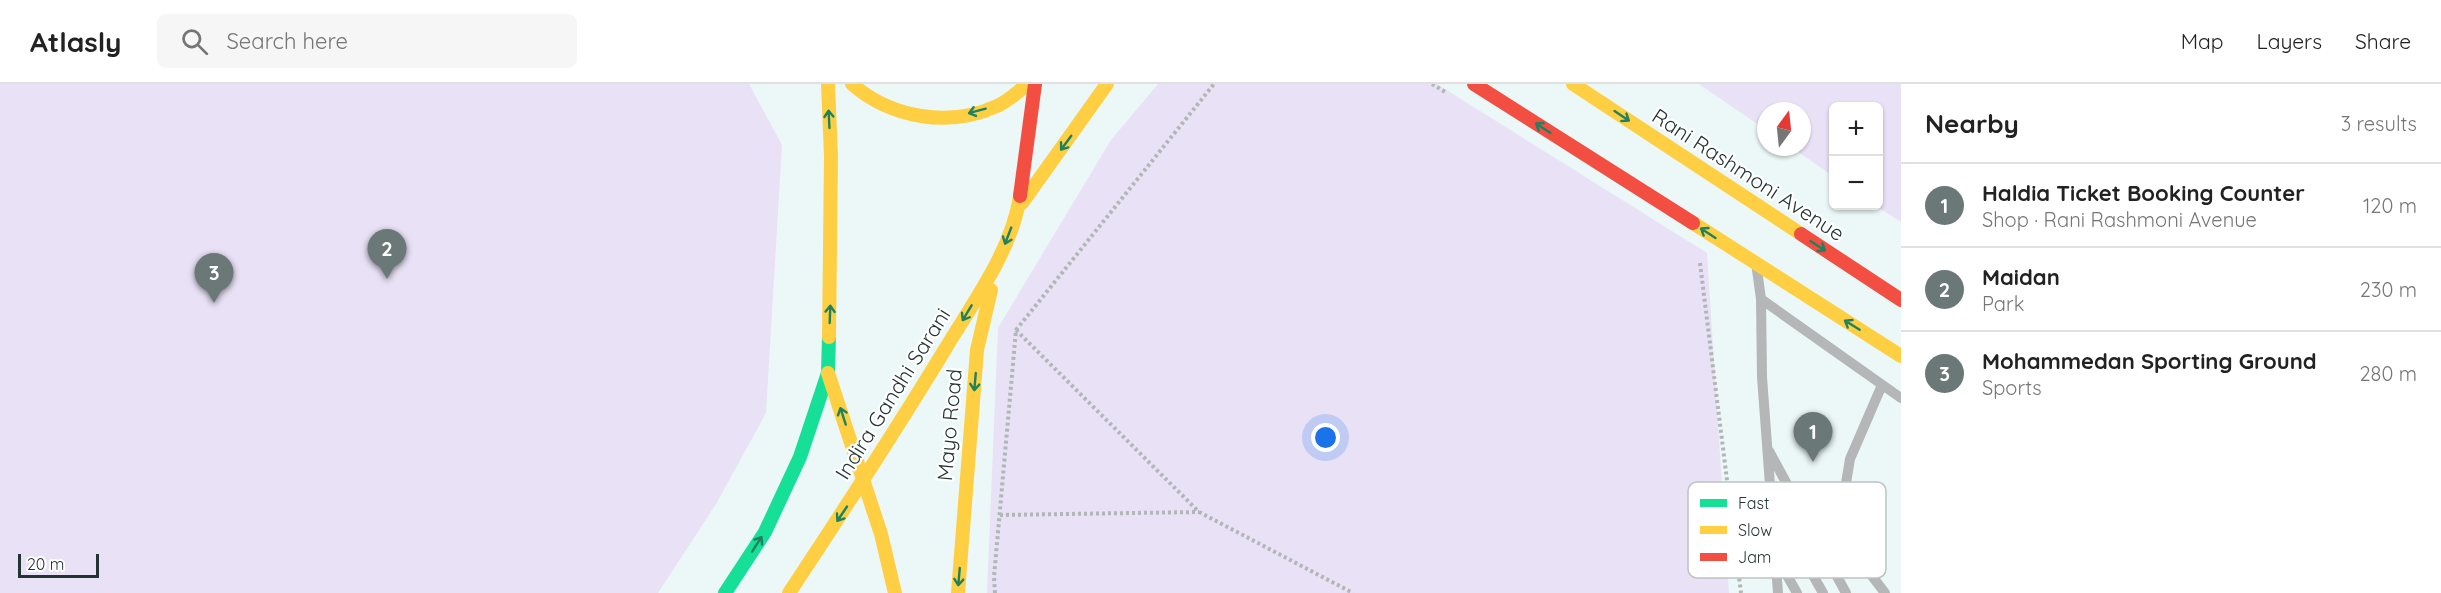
<!DOCTYPE html>
<meta charset="utf-8">
<style>
body{margin:0;font-family:Quicksand,sans-serif;background:#f6f6f6;color:#222}
.controls{position:absolute;right:18px;top:18px;display:grid;overflow:hidden;border-radius:9px;box-shadow:0 2px 4px #0004}
.controls button{width:54px;height:54px;display:grid;place-items:center;padding:0;border:0;border-bottom:2px solid #e0e0e0;background:#fff;color:#222;font:30px sans-serif}
.compass{position:absolute;left:1757px;top:18px;width:54px;height:54px;border-radius:50%;background:#fff;box-shadow:0 2px 4px #0004;rotate:15deg}
.scale{position:absolute;left:18px;bottom:15px;width:81px;box-sizing:border-box;padding-left:6px;border:3px solid #243433;border-top:0;font-size:16px;line-height:21px;white-space:nowrap;color:#243433;-webkit-text-stroke:4px #fff;paint-order:stroke}
.you{position:absolute;left:1326px;top:354px;width:21px;height:21px;margin:-15px;border:4px solid #fff;border-radius:50%;background:#1a73e8;box-shadow:0 0 0 9px #1a73e833}
.badge{display:grid;place-items:center;width:39px;height:39px;border-radius:50%;background:#6a7978;color:#fff;font-size:20px;font-weight:700}
.pin{position:absolute;translate:-50% -50px;filter:drop-shadow(0 2px 3px #0008)}
.pin::after{content:'';position:absolute;top:32px;width:21px;height:18px;background:inherit;clip-path:polygon(0 0,100% 0,50% 100%)}
.list{margin:0;padding:0;list-style:none}
h2{display:flex;justify-content:space-between;align-items:center;height:78px;margin:0;padding:0 24px;font-size:26px}
h2 small{font-size:20px;font-weight:400;color:#767676}
.list li{display:grid;grid-template-columns:39px 1fr auto;gap:18px;align-items:center;box-sizing:border-box;height:84px;padding:0 24px;border-top:2px solid #e0e0e0}
.list b{display:block;font-size:22px;white-space:nowrap}
.list p{margin:0;font-size:20px;white-space:nowrap;color:#767676}
.list em{font-size:20px;font-style:normal;color:#767676}
.icon{flex:none;width:33px;height:33px;fill:none;stroke:currentColor;stroke-width:2;stroke-linecap:round;stroke-linejoin:round}
.map{position:relative;flex:none;width:1901px;height:509px;overflow:hidden}
header{display:flex;align-items:center;gap:36px;box-sizing:border-box;height:84px;padding:0 30px;background:#fff;border-bottom:2px solid #e0e0e0}
header strong{font-size:28px}
nav{display:flex;gap:33px;margin-inline-start:auto;font-size:21px}
.search{width:420px;height:54px;background:#f6f6f6;display:flex;align-items:center;gap:15px;box-sizing:border-box;padding:0 21px;border-radius:9px;color:#767676;font-size:22px}
main{display:flex}
aside{flex:1;background:#fff}
.map>svg:first-child{display:block}
.green{fill:#e9e1f6}
.lines{fill:none;stroke-linecap:round;stroke-linejoin:round}
.path{stroke:#b1b6b6;stroke-width:4;stroke-dasharray:3 3;stroke-linecap:butt}
.lane{stroke:#b4b6b8;stroke-width:10}
.fast{stroke:#16e098;stroke-width:14}
.slow{stroke:#ffcf43;stroke-width:14}
.jam{stroke:#f24e42;stroke-width:14}
.oneway{stroke:#1e8160}
.labels{text-anchor:middle;stroke-width:4.5;stroke-linejoin:round;paint-order:stroke}
.street-label{font-size:21px;fill:#243433;stroke:#fff}
.key{fill:#fff;stroke:#bdc2c2;stroke-width:1.5}
.key-label{font-size:16px;fill:#243433}
</style>
<header>
<strong>Atlasly</strong>
<div class="search"><svg class="icon" aria-label="search" viewBox="0 0 24 24"><circle cx="10" cy="10" r="6"/><path d="M15 15l6 6"/></svg>Search here</div>
<nav><a>Map</a><a>Layers</a><a>Share</a></nav>
</header>
<main>
<div class="map">
<svg width="1901" height="509" viewBox="0 0 1901 509">
<rect width="100%" height="100%" fill="#ecf8f7"/>
<path class="green" d="M0,0H749L782,61L766,329L716,420L658,509H0Z
M1158,0H1437L1707,169L1729,509H987L998,244L1111,56Z
M1699,0H1901V138L1876,122H1878V22H1834L1833,92L1791,63H1802V27H1766V46Z"/>
<g class="lines">
<path class="path" d="M1432,0L1447,9
M1700,179L1741,509
M1016,246L1199,428L1353,509
M1000,431L1199,428
M995,509L994,493L1016,246L1214,0"/>
<path class="lane" d="M1757,186L1761,215L1762,293L1778,509
M1761,215L1901,314
M1882,301L1850,375L1841,429L1856,471L1885,509
M1769,367L1846,509
M1771,417L1823,509
M1776,472L1797,509"/>
<path class="fast" d="M725,509L765,448L800,373L828,289L829,253"/>
<path class="slow" d="M828,0L831,72L829,253
M852,0C891,34 949,44 997,22C1009,17 1018,7 1028,0
M1573,0L1801,150
M1022,119L1107,0
M1693,139L1901,272
M828,289L881,450L895,509
M789,509C842,429 894,349 944,267C972,220 1012,167 1020,112
M958,509L977,266L991,206"/>
<path class="jam" d="M1474,0L1693,139
M1020,112L1035,0
M1801,150L1901,216"/>
</g>
<defs><path id="oneway-shaft" d="M-6 0H5M1.5-3L5.5 0L1.5 3" fill="none" stroke-width="1.6" stroke-linecap="round" stroke-linejoin="round" transform="scale(1.5)"/></defs>
<g class="oneway">
<use href="#oneway-shaft" transform="translate(977 27) rotate(165)"/>
<use href="#oneway-shaft" transform="translate(1622 32) rotate(34)"/>
<use href="#oneway-shaft" transform="translate(829 35) rotate(-93)"/>
<use href="#oneway-shaft" transform="translate(1543 44) rotate(-147)"/>
<use href="#oneway-shaft" transform="translate(1066 59) rotate(126)"/>
<use href="#oneway-shaft" transform="translate(1708 149) rotate(-147)"/>
<use href="#oneway-shaft" transform="translate(1008 152) rotate(111)"/>
<use href="#oneway-shaft" transform="translate(1818 162) rotate(33)"/>
<use href="#oneway-shaft" transform="translate(967 229) rotate(121)"/>
<use href="#oneway-shaft" transform="translate(830 230) rotate(-88)"/>
<use href="#oneway-shaft" transform="translate(1852 241) rotate(-148)"/>
<use href="#oneway-shaft" transform="translate(975 298) rotate(95)"/>
<use href="#oneway-shaft" transform="translate(843 332) rotate(-108)"/>
<use href="#oneway-shaft" transform="translate(842 430) rotate(124)"/>
<use href="#oneway-shaft" transform="translate(757 460) rotate(-57)"/>
<use href="#oneway-shaft" transform="translate(959 493) rotate(95)"/>
</g>
<g class="labels">
<g class="street-label">
<text transform="translate(1748 91) rotate(33)" y="7">Rani Rashmoni Avenue</text>
<text transform="translate(893 310) rotate(-58)" y="7">Indira Gandhi Sarani</text>
<text transform="translate(950 341) rotate(-85)" y="7">Mayo Road</text>
</g>
</g>
<rect x="1688" y="398" width="198" height="96" rx="9" class="key"/>
<rect x="1700" y="415" width="27" height="8" fill="#16e098"/>
<rect x="1700" y="442" width="27" height="8" fill="#ffcf43"/>
<rect x="1700" y="469" width="27" height="8" fill="#f24e42"/>
<g class="key-label">
<text x="1738" y="425">Fast</text>
<text x="1738" y="452">Slow</text>
<text x="1738" y="479">Jam</text>
</g>
</svg>
<div class="controls">
<button>+</button>
<button>−</button>
</div>
<svg class="compass" viewBox="-18 -18 36 36"><path d="M0-13l5 13h-10z" fill="#e53935"/><path d="M0 13l5-13h-10z" fill="#767676"/></svg>
<div class="scale">20 m</div>
<div class="you"></div>
<div class="pin badge" style="left:1813px;top:378px">1</div>
<div class="pin badge" style="left:387px;top:195px">2</div>
<div class="pin badge" style="left:214px;top:219px">3</div>
</div>
<aside>
<h2>Nearby<small>3 results</small></h2>
<ul class="list">
<li><span class="badge">1</span><div><b>Haldia Ticket Booking Counter</b><p>Shop · Rani Rashmoni Avenue</p></div><em>120 m</em></li>
<li><span class="badge">2</span><div><b>Maidan</b><p>Park</p></div><em>230 m</em></li>
<li><span class="badge">3</span><div><b>Mohammedan Sporting Ground</b><p>Sports</p></div><em>280 m</em></li>
</ul>
</aside>
</main>
